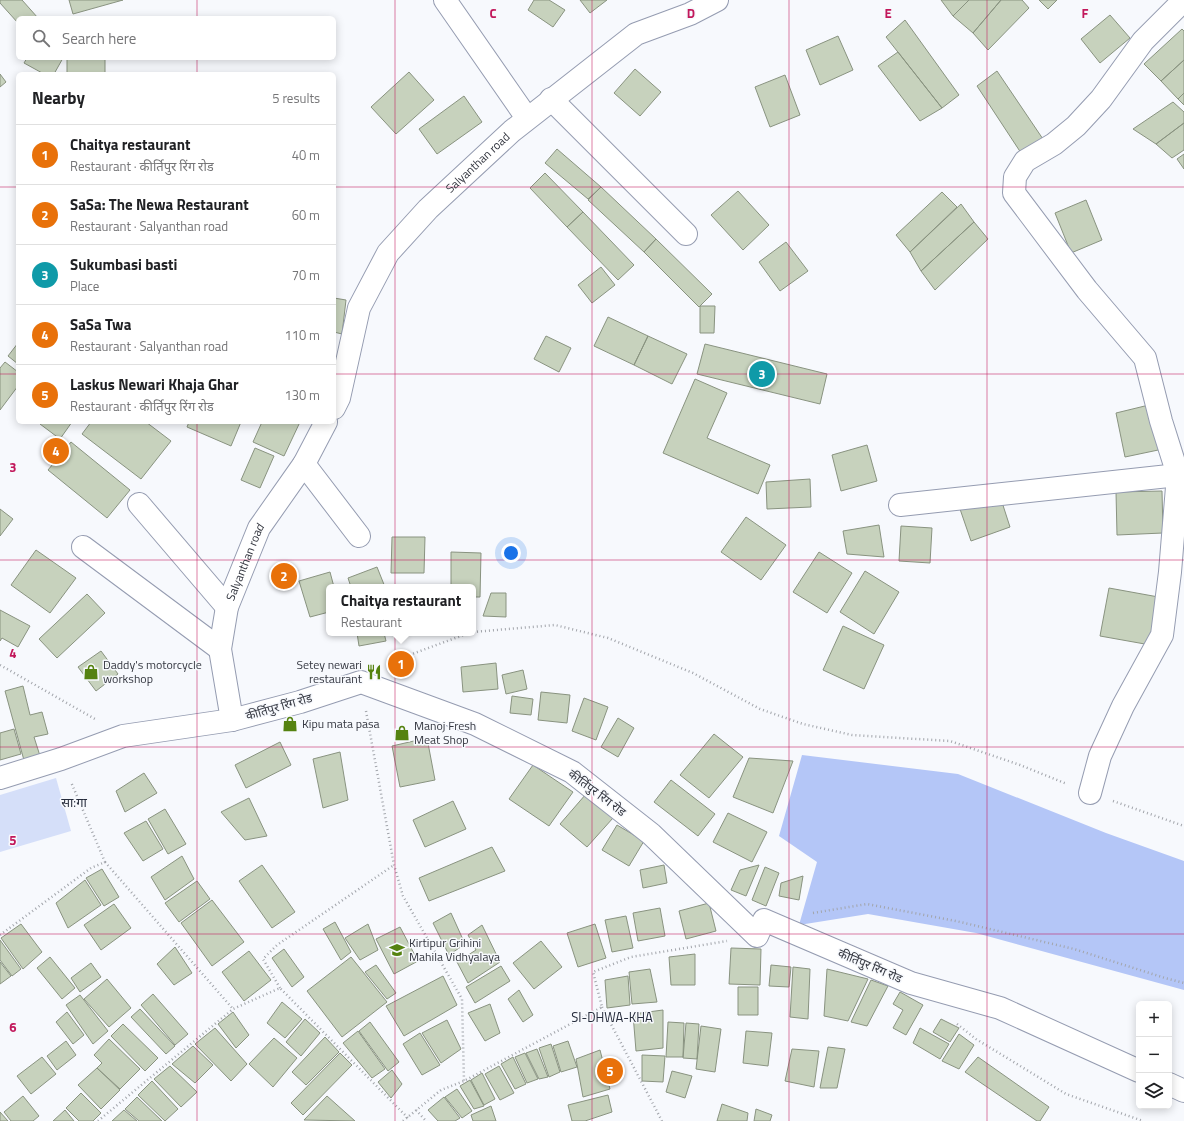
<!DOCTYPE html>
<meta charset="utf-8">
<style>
body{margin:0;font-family:"Titillium Web","Noto Sans Devanagari",sans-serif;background:#f2f2f2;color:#202124}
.controls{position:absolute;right:12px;bottom:12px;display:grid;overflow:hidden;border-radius:6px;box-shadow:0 2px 10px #0003}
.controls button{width:36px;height:36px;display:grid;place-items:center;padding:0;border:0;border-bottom:1px solid #e0e0e0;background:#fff;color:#202124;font:20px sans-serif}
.you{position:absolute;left:511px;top:553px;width:14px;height:14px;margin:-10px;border:3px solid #fff;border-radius:50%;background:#1a73e8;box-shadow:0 0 0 6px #1a73e833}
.badge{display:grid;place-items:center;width:26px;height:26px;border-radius:50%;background:#558210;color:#fff;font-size:13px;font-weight:700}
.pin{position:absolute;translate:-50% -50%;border:2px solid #fff;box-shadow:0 1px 4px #0006}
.popup{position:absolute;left:326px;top:584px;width:150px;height:52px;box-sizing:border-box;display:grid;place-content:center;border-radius:6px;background:#fff;filter:drop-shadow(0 1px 3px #0005);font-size:13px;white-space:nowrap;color:#757577}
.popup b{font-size:15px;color:#202124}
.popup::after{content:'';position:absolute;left:50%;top:100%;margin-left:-8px;border:8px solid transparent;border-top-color:#fff}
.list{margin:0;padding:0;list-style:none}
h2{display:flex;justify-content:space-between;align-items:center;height:52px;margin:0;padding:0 16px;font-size:17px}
h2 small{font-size:13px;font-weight:400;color:#757577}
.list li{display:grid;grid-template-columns:26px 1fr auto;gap:12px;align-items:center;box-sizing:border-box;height:60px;padding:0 16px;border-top:1px solid #e0e0e0}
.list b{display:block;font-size:15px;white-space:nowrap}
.list p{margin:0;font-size:13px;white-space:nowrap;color:#757577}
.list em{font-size:13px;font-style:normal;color:#757577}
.icon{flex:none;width:22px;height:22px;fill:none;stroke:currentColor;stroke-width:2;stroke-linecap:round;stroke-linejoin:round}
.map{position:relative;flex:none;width:1184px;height:1121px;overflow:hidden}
.search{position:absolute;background:#fff;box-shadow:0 2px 10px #0003;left:16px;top:16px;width:320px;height:44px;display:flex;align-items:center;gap:10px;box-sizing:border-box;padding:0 14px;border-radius:6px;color:#757577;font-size:15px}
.panel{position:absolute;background:#fff;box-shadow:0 2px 10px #0003;left:16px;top:72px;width:320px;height:352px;border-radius:6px}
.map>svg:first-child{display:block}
.green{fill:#b4c6f7}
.water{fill:#d5dff9}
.building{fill:#c7d2bd;stroke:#899380}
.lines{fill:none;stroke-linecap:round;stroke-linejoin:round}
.minor-casing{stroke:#959cb1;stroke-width:24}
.path{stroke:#a2a5ab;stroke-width:2.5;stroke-dasharray:1 3;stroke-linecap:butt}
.minor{stroke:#fff;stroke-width:22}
.grid{fill:none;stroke:#c2185b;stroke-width:1;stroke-opacity:0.55}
.labels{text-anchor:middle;stroke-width:3;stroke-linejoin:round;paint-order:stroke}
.street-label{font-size:12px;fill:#343740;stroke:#f7f9fd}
.poi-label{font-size:12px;fill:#343740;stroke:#f7f9fd;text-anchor:start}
.neighbourhood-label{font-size:13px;fill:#262c3c;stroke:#f7f9fd}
.grid-label{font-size:13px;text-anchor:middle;font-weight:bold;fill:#c2185b;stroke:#f7f9fd;stroke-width:3;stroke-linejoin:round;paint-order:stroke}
</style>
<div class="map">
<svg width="1184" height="1121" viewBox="0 0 1184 1121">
<rect width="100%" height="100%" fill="#f7f9fd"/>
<path class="green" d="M802,755L958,774L1106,833L1184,861V990L976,933L868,914L799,925L817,862L779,836Z"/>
<path class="water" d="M56,778L71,831L0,852V795Z"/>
<path class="building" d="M0,0H22L38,18H18V23L0,3Z
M69,0H123L73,14Z
M534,0H549L565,10L553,27L528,10Z
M580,0H607L590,13Z
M941,0H969L953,16Z
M969,0H1001L973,33L953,16Z
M1001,0H1022L1029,8L988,50L973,33Z
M1039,0H1057L1048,9Z
M1110,15L1130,38L1100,63L1081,39Z
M905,20L959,95L942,108L886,37Z
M1182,29L1184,31V60L1161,81L1144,64Z
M838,36L853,70L820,85L806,50Z
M898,52L942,108L920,121L878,66Z
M27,58H63L54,74H44L24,63Z
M67,58H105V74H67Z
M1184,60V93L1178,99L1161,81Z
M635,69L661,92L640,116L614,93Z
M997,71L1047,145L1023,156L977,86Z
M409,72L434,100L396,134L371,107Z
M0,74L6,82L0,87Z
M785,75L800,115L770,127L755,87Z
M1184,93V105L1178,99Z
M464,96L482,122L437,154L419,129Z
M1173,102L1184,112V123L1156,144L1133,129Z
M1184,123V150L1172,158L1156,144Z
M557,149L601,187L588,199L545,163Z
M1184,154V169L1177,159Z
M545,173L583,212L567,227L530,188Z
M601,187L656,239L644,252L588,200Z
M738,191L769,225L743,250L711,215Z
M942,192L957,207L910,252L896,235Z
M1086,200L1102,240L1071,253L1055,213Z
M961,204L974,222L921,271L910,252Z
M583,212L634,265L618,280L567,227Z
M974,222L988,239L935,290L921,271Z
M656,239L712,294L699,307L644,252Z
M786,242L808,271L780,291L759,262Z
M601,267L615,285L592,303L578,285Z
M334,298L346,300L342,334L334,332Z
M700,306H715L714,333H700Z
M608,317L648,336L634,365L594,346Z
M546,336L571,348L559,372L534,359Z
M648,336L687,354L672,384L634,365Z
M18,343V364L8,356Z
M705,344L827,374L820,404L697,374Z
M5,362L18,372V386L0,410V368Z
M695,379L727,393L707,438L770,465L758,494L663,453Z
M1153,404L1163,449L1125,457L1116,413Z
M41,422H72L60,439L40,424Z
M91,422H146L171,441L141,479L82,434Z
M189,422H241L231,446L187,427Z
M262,422H300L284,456L253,442Z
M71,442L130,490L107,518L48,470Z
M867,445L877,481L841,491L832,455Z
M255,448L274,456L260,488L241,480Z
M810,479L811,507L767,509L766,482Z
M1162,491L1163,533L1117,535L1116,492Z
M1000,496L1010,527L971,541L960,509Z
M0,509L13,519L0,536Z
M746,517L786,545L761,580L721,552Z
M879,525L884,557L847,554L843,531Z
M901,526L932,528L930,563L899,561Z
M392,537H425L424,573H391Z
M36,550L76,578L50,613L11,585Z
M451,552L481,553L480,597H473V587H451Z
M819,552L852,573L827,613L793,592Z
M377,567L385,587H351L348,578Z
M865,571L899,592L874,634L840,612Z
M330,572L334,587H329V612L310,617L299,581Z
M1109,588L1164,598L1156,646L1100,636Z
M491,593H506V617L483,616Z
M87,594L105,613L57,658L39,639Z
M0,610L30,626L18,647L2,638L0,641Z
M843,626L884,645L864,689L823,670Z
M357,633H384L386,641L359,646Z
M101,651L118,674L96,691L78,667Z
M496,663L498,689L463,692L461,667Z
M523,670L527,689L506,694L502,675Z
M23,686L30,715L42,712L48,734L34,737L41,759L25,764L5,691Z
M541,692L570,695L567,723L538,720Z
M512,696L533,699L531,715L510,713Z
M584,698L608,707L596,740L572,731Z
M618,718L634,728L618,757L601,747Z
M14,729L21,754L0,760V733Z
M714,734L743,757L709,798L680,775Z
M427,738L435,780L400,787L392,746Z
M280,742L291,765L246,788L235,765Z
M340,752L348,800L323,808L313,759Z
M749,758L793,761L773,813L733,797Z
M533,765L573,792L549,826L509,799Z
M144,773L157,793L125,812L116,791Z
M671,780L715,814L698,836L654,802Z
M586,794L613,818L587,847L560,824Z
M249,798L267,836L245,840L221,812Z
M453,801L466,829L425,847L413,820Z
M165,809L186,844L168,854L148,819Z
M728,813L767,832L752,862L713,842Z
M146,821L163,849L143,861L124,833Z
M617,825L644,841L629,866L602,850Z
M492,847L505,871L429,901L419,878Z
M182,856L194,879L165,900L151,877Z
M262,865L295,912L272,928L239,881Z
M664,865L667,883L643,888L640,870Z
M759,865L746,896L731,890L740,870Z
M765,867L779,873L766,906L752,900Z
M102,869L119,897L104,906L86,878Z
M803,876L799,900L779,896L781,883Z
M85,880L101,905L68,928L56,903Z
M197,881L210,899L179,922L165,903Z
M212,900L244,942L212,966L181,923Z
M709,903L716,931L686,939L679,911Z
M114,904L131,928L101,950L84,925Z
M660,908L665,936L638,941L633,913Z
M451,913L465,944L449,955L433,923Z
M626,916L633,948L612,952L605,920Z
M335,922L351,952L341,960L323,929Z
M21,924L42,952L23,969L1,938Z
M368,924L378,950L360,960L345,938Z
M595,924L606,958L578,967L567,933Z
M482,925L500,962L468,983L457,962L476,950L468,935Z
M400,927L418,961L394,974L376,939Z
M0,940L21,969L12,976L0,960Z
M541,941L562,967L534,989L513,963Z
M175,947L192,973L174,985L157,964Z
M731,948L761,949L760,985L729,984Z
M284,949L304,977L292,987L272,958Z
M249,951L271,980L244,1001L222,972Z
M695,954V985H671L669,957Z
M50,957L75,988L62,999L37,968Z
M351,957L387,1002L342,1037L307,991Z
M0,962L11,976L0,984Z
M91,963L101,977L80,992L71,978Z
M376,965L396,993L387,999L365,972Z
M771,965L791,967L789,987L769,986Z
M501,966L510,981L475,1003L466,987Z
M793,967L810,969L808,1019L790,1017Z
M650,969L657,1002L632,1004L629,972Z
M827,969L868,979L848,1021L824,1016Z
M443,976L457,1005L404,1036L386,1006Z
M628,976L630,1005L607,1008L605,980Z
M107,979L131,1008L109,1027L84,999Z
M871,980L888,986L867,1026L851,1022Z
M738,987H758V1015H738Z
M519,990L533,1015L523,1022L508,999Z
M900,992L923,1005L906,1035L893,1028L903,1010L893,1004Z
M153,994L188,1034L175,1045L141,1005Z
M80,995L108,1031L93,1044L66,1005Z
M282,1002L302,1019L285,1038L267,1023Z
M490,1004L500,1033L485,1041L468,1013Z
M140,1009L175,1046L166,1054L131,1017Z
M663,1010V1048L636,1051L633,1014Z
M67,1012L84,1035L73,1044L56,1022Z
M233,1012L249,1035L236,1048L218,1024Z
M305,1019L320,1033L301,1056L286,1042Z
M941,1019L959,1028L950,1042L933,1032Z
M447,1020L461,1049L441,1063L422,1033Z
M370,1022L399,1062L388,1071L359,1031Z
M668,1022L684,1023L683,1057H666Z
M686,1023L699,1024L697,1059L683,1058Z
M123,1024L158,1058L145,1071L111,1036Z
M701,1026L721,1029L715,1072L696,1069Z
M215,1028L247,1064L231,1081L195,1044Z
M920,1028L949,1044L940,1059L913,1043Z
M358,1031L385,1069L372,1078L343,1043Z
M746,1031L772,1033L768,1066L743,1063Z
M420,1033L440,1065L422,1075L403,1044Z
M959,1034L974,1045L959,1069L942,1061Z
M325,1037L339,1052L306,1085L292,1072Z
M274,1038L297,1058L273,1087L249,1064Z
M109,1039L140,1069L120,1089L97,1068L102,1063L94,1055Z
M66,1041L76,1055L57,1070L47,1056Z
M568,1041L577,1067L561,1072L553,1046Z
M551,1044L560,1072L549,1077L539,1048Z
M193,1046L213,1065L195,1083L172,1064Z
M828,1047L845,1049L837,1088H820Z
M537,1049L548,1077L539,1079L526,1053Z
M792,1049L819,1051L814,1087L785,1081Z
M600,1050L610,1089L583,1097L576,1059Z
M340,1053L352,1065L303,1115L291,1103Z
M525,1053L538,1079L527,1083L515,1057Z
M642,1055L665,1056L663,1082L642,1081Z
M42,1057L56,1074L31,1094L17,1076Z
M513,1057L526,1084L515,1089L501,1064Z
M978,1057L1049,1107L1040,1121H1037L965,1072Z
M170,1066L197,1092L181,1107L154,1079Z
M499,1066L514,1093L500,1100L485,1074Z
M97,1068L120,1090L101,1109L78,1085Z
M392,1070L402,1084L391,1098L378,1082Z
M672,1071L692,1076L685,1098L666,1092Z
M482,1073L495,1099L484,1105L471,1080Z
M470,1080L484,1106L474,1109L460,1086Z
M152,1081L178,1109L165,1121L138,1095Z
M457,1089L472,1111L462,1118L445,1097Z
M81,1093L101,1113L93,1121H79L66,1108Z
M608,1095L612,1112L585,1121H572L568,1105Z
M23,1096L39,1116L33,1121H11L4,1112Z
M327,1096L355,1121L304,1120Z
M137,1097L162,1121H139L125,1109Z
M444,1097L460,1118L455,1121H438L428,1110Z
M722,1104L748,1113L747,1121H717Z
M491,1106L496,1121H473L471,1115Z
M756,1109L772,1115L770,1121H754Z
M65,1110L74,1121H53Z
M124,1110L137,1121H112Z
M0,1112L8,1121H0Z"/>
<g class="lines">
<g class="minor-casing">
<g id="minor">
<path d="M445,0L527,118"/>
<path d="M551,99L686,234"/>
<path id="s1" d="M334,408L339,398L359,308L388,253L428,209L512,131L636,34L690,14L717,0"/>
<path d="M304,464L359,536"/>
<path d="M139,504L227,607"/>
<path d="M900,505L1178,475"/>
<path d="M83,547L220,649"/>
<path id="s2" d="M232,720L220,649L227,607L259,528L304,464L326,422"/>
<path d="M0,778L61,759L123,736L232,720L300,702L361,682L475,724L572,772L651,834L757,936L764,920L911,983L1000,1008L1139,1071"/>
<path d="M1090,793L1100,756L1123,706L1162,635L1170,572L1178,475L1161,421L1145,358L1087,290L1014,193L1015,177L1025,161L1054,144L1076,126L1101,99L1143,41L1184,0"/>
<path d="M1169,1084L1184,1091"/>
</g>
</g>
<path class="path" d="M473,632L555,625L608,638L693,673L760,709L803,724L852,735L950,741L1020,765L1067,784
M0,665L95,719
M392,665L412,654L469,633
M366,711L394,865L403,896L462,999L464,1081
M1113,801L1184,826
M105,862L233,1009
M813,913L867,904L956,921L1074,949L1165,978L1184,983
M0,935L91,868L105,862L71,782
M280,988L263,959L277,945L394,865
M602,1007L662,1121
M957,1024L976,1039L1066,1094L1143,1121
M416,1110L426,1121
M98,1121L233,1009L280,988L408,1118
M403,1121L441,1090L464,1081L602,1007L593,972L631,957L727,941"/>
<use href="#minor" class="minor"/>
</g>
<path class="grid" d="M197,0V18M395,0V1121M592,0V1121M789,0V1121M987,0V1121M197,58V74M0,187H18M334,187H1184M0,374H18M334,374H1184M197,422V1121M0,560H1184M0,747H1184M0,934H1184"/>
<defs>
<g id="shop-bare" transform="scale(1.2)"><path d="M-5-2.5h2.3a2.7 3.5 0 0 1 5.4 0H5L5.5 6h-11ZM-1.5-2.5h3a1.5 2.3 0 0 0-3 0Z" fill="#558210" stroke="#f7f9fd" stroke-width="2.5" paint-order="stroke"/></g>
<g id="restaurant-bare" transform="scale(1.2)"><path d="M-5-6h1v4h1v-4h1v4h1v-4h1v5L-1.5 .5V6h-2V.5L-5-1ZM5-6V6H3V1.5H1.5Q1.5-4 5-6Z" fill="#558210" stroke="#f7f9fd" stroke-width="2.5" paint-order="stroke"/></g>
<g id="school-bare" transform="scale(1.2)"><path d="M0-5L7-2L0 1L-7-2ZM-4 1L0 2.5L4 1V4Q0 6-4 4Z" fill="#558210" stroke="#f7f9fd" stroke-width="2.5" paint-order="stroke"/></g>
</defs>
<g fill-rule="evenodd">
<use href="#shop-bare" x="91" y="672"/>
<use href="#restaurant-bare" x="374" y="672"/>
<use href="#shop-bare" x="290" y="724"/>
<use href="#shop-bare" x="402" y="733"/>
<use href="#school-bare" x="397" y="950"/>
</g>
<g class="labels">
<g class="street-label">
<text dy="4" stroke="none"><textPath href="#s1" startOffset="293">Salyanthan road</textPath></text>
<text dy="4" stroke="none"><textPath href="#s2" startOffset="163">Salyanthan road</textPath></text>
<text transform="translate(279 707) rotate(-16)" y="4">कीर्तिपुर रिंग रोड</text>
<text transform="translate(597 793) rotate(37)" y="4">कीर्तिपुर रिंग रोड</text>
<text transform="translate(870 966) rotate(23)" y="4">कीर्तिपुर रिंग रोड</text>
</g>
<g class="poi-label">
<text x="103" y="669">Daddy's motorcycle<tspan x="103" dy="14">workshop</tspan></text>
<text x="362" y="669" text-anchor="end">Setey newari<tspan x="362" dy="14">restaurant</tspan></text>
<text x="302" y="728">Kipu mata pasa</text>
<text x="414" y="730">Manoj Fresh<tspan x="414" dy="14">Meat Shop</tspan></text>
<text x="409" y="947">Kirtipur Grihini<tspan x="409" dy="14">Mahila Vidhyalaya</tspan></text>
</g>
<g class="neighbourhood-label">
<text x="74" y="807">सा:गा</text>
<text x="612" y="1022">SI-DHWA-KHA</text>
</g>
</g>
<g class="grid-label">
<text x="493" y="18">C</text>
<text x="691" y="18">D</text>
<text x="888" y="18">E</text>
<text x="1085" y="18">F</text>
<text x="13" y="472">3</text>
<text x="13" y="658">4</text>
<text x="13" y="845">5</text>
<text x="13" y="1032">6</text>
</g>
</svg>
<div class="controls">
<button>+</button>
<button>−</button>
<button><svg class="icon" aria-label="layers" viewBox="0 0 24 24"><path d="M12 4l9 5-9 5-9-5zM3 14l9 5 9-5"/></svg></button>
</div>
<div class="you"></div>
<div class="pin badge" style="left:401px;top:664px;background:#e8710a">1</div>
<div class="popup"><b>Chaitya restaurant</b>Restaurant</div>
<div class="pin badge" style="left:284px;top:576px;background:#e8710a">2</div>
<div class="pin badge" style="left:762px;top:374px;background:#0f9aa8">3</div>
<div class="pin badge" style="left:56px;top:451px;background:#e8710a">4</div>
<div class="pin badge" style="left:610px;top:1071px;background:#e8710a">5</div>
<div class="search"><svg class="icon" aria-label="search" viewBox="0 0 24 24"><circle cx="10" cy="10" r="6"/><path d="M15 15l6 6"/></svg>Search here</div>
<section class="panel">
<h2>Nearby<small>5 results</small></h2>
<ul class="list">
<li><span class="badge" style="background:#e8710a">1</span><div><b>Chaitya restaurant</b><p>Restaurant · कीर्तिपुर रिंग रोड</p></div><em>40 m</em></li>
<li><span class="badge" style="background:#e8710a">2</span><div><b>SaSa: The Newa Restaurant</b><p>Restaurant · Salyanthan road</p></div><em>60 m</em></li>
<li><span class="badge" style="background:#0f9aa8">3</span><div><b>Sukumbasi basti</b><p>Place</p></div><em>70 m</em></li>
<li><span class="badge" style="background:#e8710a">4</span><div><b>SaSa Twa</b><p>Restaurant · Salyanthan road</p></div><em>110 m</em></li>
<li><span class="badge" style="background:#e8710a">5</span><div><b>Laskus Newari Khaja Ghar</b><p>Restaurant · कीर्तिपुर रिंग रोड</p></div><em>130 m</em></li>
</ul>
</section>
</div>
